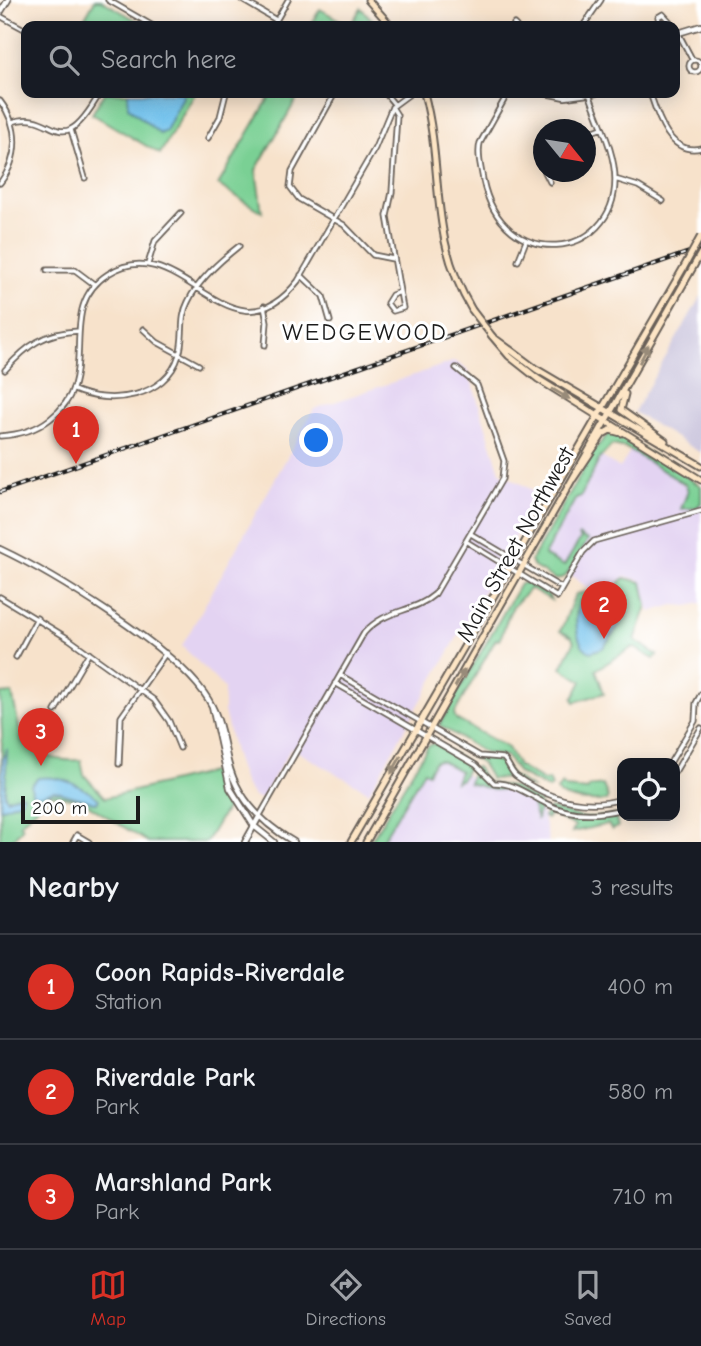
<!DOCTYPE html>
<style>
body{margin:0;font-family:"Comic Neue",sans-serif;background:#242831;color:#f1f3f6}
.controls{position:absolute;right:21px;bottom:21px;display:grid;overflow:hidden;border-radius:14px;box-shadow:0 4px 18px #0003}
.controls button{width:63px;height:63px;display:grid;place-items:center;padding:0;border:0;border-bottom:2px solid #363941;background:#171b24;color:#f1f3f6;font:35px sans-serif}
.compass{position:absolute;left:533px;top:119px;width:63px;height:63px;border-radius:50%;background:#171b24;box-shadow:0 4px 18px #0003;rotate:120deg}
.scale{position:absolute;left:21px;bottom:18px;width:119px;box-sizing:border-box;padding-left:7px;border:4px solid #1c1c1c;border-top:0;font-size:19px;line-height:24px;white-space:nowrap;color:#1c1c1c;-webkit-text-stroke:5px #fff;paint-order:stroke}
.you{position:absolute;left:317px;top:441px;width:24px;height:24px;margin:-18px;border:5px solid #fff;border-radius:50%;background:#1a73e8;box-shadow:0 0 0 10px #1a73e833}
.badge{display:grid;place-items:center;width:46px;height:46px;border-radius:50%;background:#d93025;color:#fff;font-size:23px;font-weight:700}
.pin{position:absolute;translate:-50% -58px;filter:drop-shadow(0 2px 4px #0008)}
.pin::after{content:'';position:absolute;top:37px;width:24px;height:21px;background:inherit;clip-path:polygon(0 0,100% 0,50% 100%)}
.list{margin:0;padding:0;list-style:none}
h2{display:flex;justify-content:space-between;align-items:center;height:91px;margin:0;padding:0 28px;font-size:30px}
h2 small{font-size:23px;font-weight:400;color:#9ea1a6}
.list li{display:grid;grid-template-columns:46px 1fr auto;gap:21px;align-items:center;box-sizing:border-box;height:105px;padding:0 28px;border-top:2px solid #363941}
.list b{display:block;font-size:26px;white-space:nowrap}
.list p{margin:0;font-size:23px;white-space:nowrap;color:#9ea1a6}
.list em{font-size:23px;font-style:normal;color:#9ea1a6}
.icon{flex:none;width:38px;height:38px;fill:none;stroke:currentColor;stroke-width:2;stroke-linecap:round;stroke-linejoin:round}
.map{position:relative;flex:none;width:701px;height:842px;overflow:hidden}
.search{position:absolute;background:#171b24;box-shadow:0 4px 18px #0003;left:21px;right:21px;top:21px;height:77px;display:flex;align-items:center;gap:18px;box-sizing:border-box;padding:0 24px;border-radius:14px;color:#9ea1a6;font-size:26px}
.sheet{height:406px;background:#171b24}
nav{display:flex;justify-content:space-around;align-items:center;box-sizing:border-box;height:98px;border-top:2px solid #363941;background:#171b24;font-size:19px;color:#9ea1a6}
nav a{display:grid;justify-items:center;gap:4px}
nav .on{color:#d93025}
.map>svg:first-child{display:block}
.built{fill:#e3d3f2}
.industrial{fill:#c6c0da}
.green{fill:#7ad094;stroke:#4b7658;stroke-width:2}
.water{fill:#72c2ed;stroke:#476f84;stroke-width:2}
.lines{fill:none;stroke-linecap:round;stroke-linejoin:round}
.minor-casing{stroke:#696159;stroke-width:7}
.tertiary-casing{stroke:#696159;stroke-width:8}
.secondary-casing{stroke:#696159;stroke-width:9}
.minor{stroke:#fff;stroke-width:3.5}
.tertiary{stroke:#fff;stroke-width:4.5}
.secondary{stroke:#fde5c5;stroke-width:5}
.rail-casing{stroke:#1c1c1c;stroke-width:4.5}
.rail{stroke:#fff;stroke-width:2;stroke-dasharray:5;stroke-linecap:butt}
.secondary-bridge-casing{stroke:#696159;stroke-width:9;stroke-linecap:butt}
.secondary-bridge{stroke:#fde5c5;stroke-width:5}
.oneway{fill:#988b79}
.labels{text-anchor:middle;stroke-width:6;stroke-linejoin:round;paint-order:stroke}
.street-label{font-size:23px;fill:#1c1c1c;stroke:#fff}
.neighbourhood-label{font-size:24px;letter-spacing:2px;fill:#1c1c1c;stroke:#fff}
</style>
<div class="map">
<svg width="701" height="842" viewBox="0 0 701 842">
<rect width="100%" height="100%" fill="#fff"/>
<filter id="ink" filterUnits="userSpaceOnUse"><feTurbulence type="fractalNoise" baseFrequency=".0143" numOctaves="2"/><feDisplacementMap in="SourceGraphic" scale="14" xChannelSelector="R" yChannelSelector="G"/><feConvolveMatrix kernelMatrix="1 2 1 2 8 2 1 2 1" color-interpolation-filters="sRGB"/></filter>
<filter id="wash" filterUnits="userSpaceOnUse"><feTurbulence type="fractalNoise" baseFrequency=".00686" numOctaves="4" result="noise"/><feDisplacementMap in="SourceGraphic" scale="28" xChannelSelector="R" yChannelSelector="G"/><feGaussianBlur stdDeviation="1.57" result="paint"/><feColorMatrix in="noise" values="0 0 0 0 0 0 0 0 0 0 0 0 0 0 0 0 0 1.4 0 .05"/><feComposite in="paint" operator="in"/></filter>
<g filter="url(#wash)">
<rect width="100%" height="100%" fill="#f7e2cb"/>
<path class="built" d="M455,361L468,370L500,472L539,494L369,792L291,748L262,799L254,797L245,785L235,756L224,711V688L182,646L314,409Z
M632,448L701,497V603L688,606L674,605L650,612L641,580L624,576L616,585L592,591L544,555L600,456L620,468Z
M433,753L474,780L494,789L507,787L540,805L549,842H380Z"/>
<path class="industrial" d="M701,296V453L634,412Z"/>
<path class="green" d="M95,0H101L141,23L139,26H80Z
M361,8L378,26H310L320,9L350,26Z
M104,93H194L195,94L160,154L92,114Z
M272,93H300L256,170L262,212L218,185Z
M609,433L627,439L701,486V503L696,508L681,509L688,491L686,485L626,448L612,445L600,458L581,496L576,498L544,555L564,566L581,538L578,535L588,540L566,576L556,580L534,567L531,561L595,449Z
M624,578L642,582L647,606L635,640L657,655L654,659L633,647L596,670L604,693L575,702L573,699L582,681L561,668L574,643L572,637L560,631C568,618 569,605 576,594L615,588Z
M527,582L548,594L551,600L530,588C523,598 514,602 509,614C505,623 504,632 499,640L496,639L454,714L456,719L508,748L518,766L544,781L549,780L552,787L549,789L518,773L506,756L485,753L439,725L520,584Z
M12,693L22,742C42,756 57,762 81,760L84,775L105,798L220,770L230,802L206,842H148L80,800L50,794L20,824L23,827L11,842H0L2,734L0,694Z
M435,743L466,761L468,766L462,779L456,782L460,771L440,760L435,761L428,773L424,771L381,842H370L428,746Z
M471,757L501,759L511,775L534,789L506,778L491,779L482,764Z
M477,767L488,783L513,787L540,803L537,820L531,802L507,789L494,790L469,783L473,768Z
M562,784L565,788L588,790L589,787L603,785L608,797L606,801C589,802 573,801 559,794L557,790Z
M550,808L584,818L615,815L618,827L612,830L608,824L572,832L575,826L551,814L547,819L544,817Z"/>
<path class="water" d="M128,93H182L183,97L166,131L160,134L128,107Z
M590,596L622,606L627,615L603,648L591,652C574,646 573,611 582,599Z
M7,749L5,795L7,799L21,794L23,796L21,801L0,809L3,759Z
M38,778C61,775 82,786 99,799L97,803L54,791L38,796L32,794L31,785Z"/>
</g>
<g filter="url(#ink)">
<g class="lines">
<g class="minor-casing">
<path id="minor" d="M108,0L153,26
M242,0L276,20
M0,16L26,30
M514,24L516,26
M273,26L288,0
M583,26L601,0
M660,26L658,17L663,14L674,26
M675,27L692,59
M689 66a6 6 0 1 1 12 0a6 6 0 1 1-12 0Z
M335,93L292,171L290,187L299,199L344,225L373,255L393,259
M385,93L394,104
M508,93L480,143C477,155 481,167 483,180C502,274 615,260 615,180C615,151 598,120 589,93
M650,93C657,114 669,156 701,148
M0,101C20,127 19,158 0,183
M392,107L397,115L392,192L387,216L400,292
M12,122C56,107 58,167 100,93
M71,130L85,178
M586,134L602,128
M208,138L220,117L226,93
M544,157V167
M545,172L550,182
M615,179L638,186L663,201
M518,261L526,241
M148,264L155,241L181,213
M47,270H75L95,285
M301,275L323,296L330,321
M400,292L403,308L393,311L387,303L392,295Z
M264,306L267,322L265,345
M143,329L157,342L199,365
M5,370C27,345 45,332 79,331
M74,390C110,406 166,398 179,355C185,337 179,319 188,302C198,280 220,261 239,246
M0,436C17,435 36,430 50,419C105,378 52,310 108,274C181,227 229,369 298,281L375,148L392,107L411,93
M471,534L562,588
M467,542L557,597L583,552L594,541L701,511
M0,597L69,639L154,700L169,721L180,748
M16,657L37,618
M340,675L480,756L503,758C509,763 510,771 516,776C548,799 584,810 622,799
M335,683L476,765L494,783C514,783 527,794 545,803C570,816 596,816 622,809
M55,711L89,653
M670,763L695,721L696,703L701,694
M119,764L121,717L166,653
M675,772L701,728
M259,817L364,633C386,608 412,614 435,594L502,479L504,461L477,385L456,368
M73,842L77,835L89,842"/>
</g>
<g class="tertiary-casing">
<path id="tertiary" d="M0,13L8,0
M675,34L701,26
M545,93L565,97L596,93
M0,549C53,574 172,647 204,693C220,715 222,736 228,762C237,799 263,824 294,842
M212,706L230,788L254,826L274,842
M245,842L259,817"/>
</g>
<g class="secondary-casing">
<path id="secondary" d="M368,0L391,26
M424,93C445,172 427,234 472,310
M492,336L509,356L538,379L701,480
M497,340L536,369L701,466
M625,394L621,410L665,441
M573,479L603,434L610,430L621,433
M351,842L684,267
M366,842L701,253"/>
</g>
<use href="#minor" class="minor"/>
<use href="#tertiary" class="tertiary"/>
<use href="#secondary" class="secondary"/>
<g class="rail-casing">
<path id="rail" d="M0,492L701,248"/>
</g>
<use href="#rail" class="rail"/>
<g class="secondary-bridge-casing">
<path id="secondary-bridge" d="M684,267L701,236
M472,310L492,336"/>
</g>
<use href="#secondary-bridge" class="secondary-bridge"/>
</g>
<defs><path id="oneway-solid" d="M-6-.8H1V-3.2L6.5 0L1 3.2V.8H-6Z" transform="scale(1.75)"/></defs>
<g class="oneway">
<use href="#oneway-solid" transform="translate(644 354) rotate(-62)"/>
<use href="#oneway-solid" transform="translate(561 394) rotate(30)"/>
<use href="#oneway-solid" transform="translate(460 678) rotate(-60)"/>
<use href="#oneway-solid" transform="translate(396 765) rotate(120)"/>
</g>
</g>
<g class="labels">
<g class="street-label">
<text transform="translate(515 544) rotate(-61)" y="8">Main Street Northwest</text>
</g>
<g class="neighbourhood-label">
<text x="365" y="340">WEDGEWOOD</text>
</g>
</g>
</svg>
<div class="controls">
<button><svg class="icon" aria-label="locate" viewBox="0 0 24 24"><circle cx="12" cy="12" r="6"/><path d="M12 2v4M12 18v4M2 12h4M18 12h4"/></svg></button>
</div>
<svg class="compass" viewBox="-18 -18 36 36"><path d="M0-13l5 13h-10z" fill="#e53935"/><path d="M0 13l5-13h-10z" fill="#9ea1a6"/></svg>
<div class="scale">200 m</div>
<div class="you"></div>
<div class="pin badge" style="left:76px;top:464px">1</div>
<div class="pin badge" style="left:604px;top:639px">2</div>
<div class="pin badge" style="left:41px;top:766px">3</div>
<div class="search"><svg class="icon" aria-label="search" viewBox="0 0 24 24"><circle cx="10" cy="10" r="6"/><path d="M15 15l6 6"/></svg>Search here</div>
</div>
<section class="sheet">
<h2>Nearby<small>3 results</small></h2>
<ul class="list">
<li><span class="badge">1</span><div><b>Coon Rapids-Riverdale</b><p>Station</p></div><em>400 m</em></li>
<li><span class="badge">2</span><div><b>Riverdale Park</b><p>Park</p></div><em>580 m</em></li>
<li><span class="badge">3</span><div><b>Marshland Park</b><p>Park</p></div><em>710 m</em></li>
</ul>
</section>
<nav>
<a class="on"><svg class="icon" aria-label="map" viewBox="0 0 24 24"><path d="M3 6l6-2 6 2 6-2v14l-6 2-6-2-6 2zM9 4v14M15 6v14"/></svg>Map</a>
<a><svg class="icon" aria-label="directions" viewBox="0 0 24 24"><path d="M12 3l9 9-9 9-9-9zM9 14v-3h6M13 9l2 2-2 2"/></svg>Directions</a>
<a><svg class="icon" aria-label="saved" viewBox="0 0 24 24"><path d="M7 4h10v16l-5-4-5 4z"/></svg>Saved</a>
</nav>
